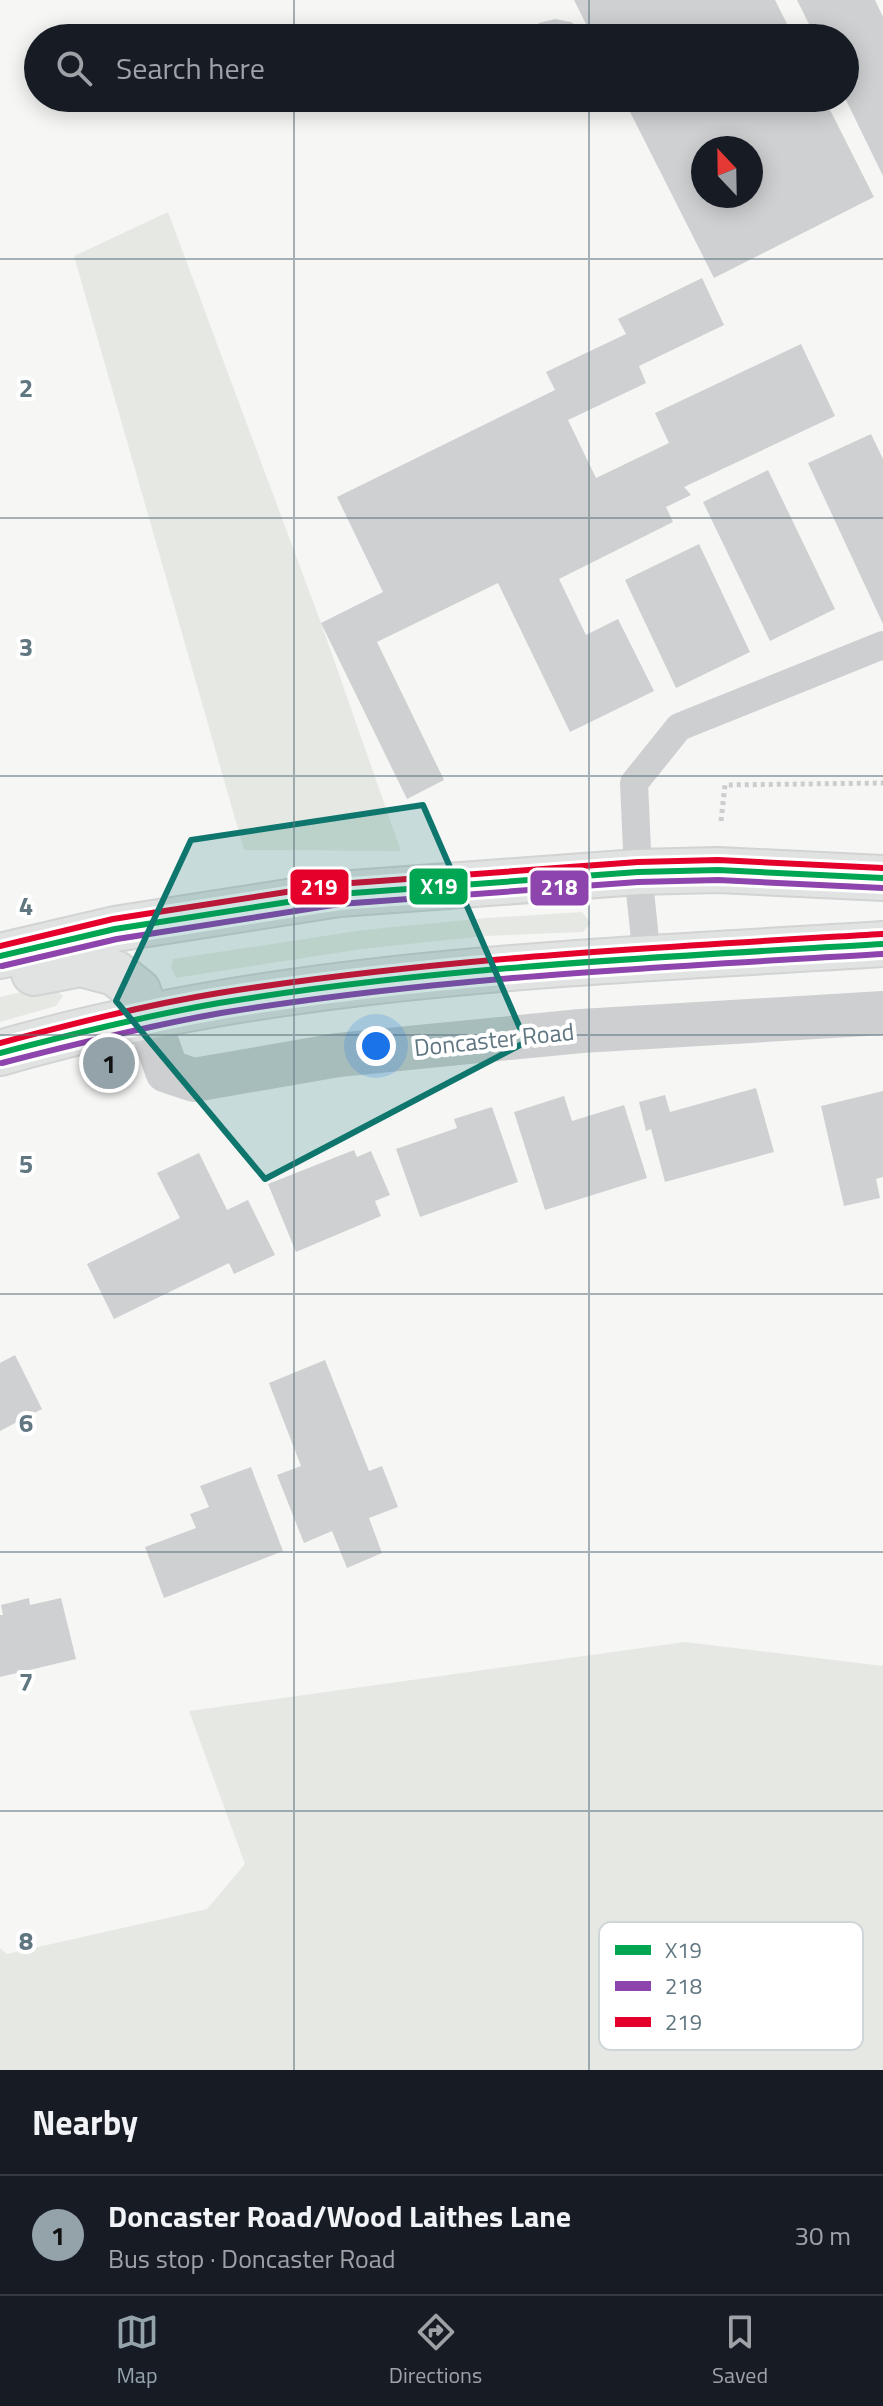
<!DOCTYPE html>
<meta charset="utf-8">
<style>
body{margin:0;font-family:"Titillium Web",sans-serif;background:#242831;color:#f1f3f6}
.compass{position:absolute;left:691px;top:136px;width:72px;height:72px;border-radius:50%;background:#171b24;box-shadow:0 4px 20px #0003;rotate:338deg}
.you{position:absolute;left:376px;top:1046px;width:28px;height:28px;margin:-20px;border:6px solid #fff;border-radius:50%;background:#1a73e8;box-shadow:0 0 0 12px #1a73e833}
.badge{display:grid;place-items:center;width:52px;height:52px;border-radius:50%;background:#94a3aa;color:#111;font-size:26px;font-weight:700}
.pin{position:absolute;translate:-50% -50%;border:4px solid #fff;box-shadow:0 2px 8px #0006}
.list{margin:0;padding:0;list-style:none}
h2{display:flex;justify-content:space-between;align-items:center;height:104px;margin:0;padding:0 32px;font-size:34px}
h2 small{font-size:26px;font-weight:400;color:#9ea1a6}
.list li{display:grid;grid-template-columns:52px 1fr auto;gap:24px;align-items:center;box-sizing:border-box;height:120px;padding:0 32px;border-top:2px solid #363941}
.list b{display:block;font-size:30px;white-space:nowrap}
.list p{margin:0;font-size:26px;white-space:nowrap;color:#9ea1a6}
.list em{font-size:26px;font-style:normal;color:#9ea1a6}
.icon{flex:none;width:44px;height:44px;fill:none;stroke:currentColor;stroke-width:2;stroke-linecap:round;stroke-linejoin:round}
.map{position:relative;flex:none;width:883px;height:2070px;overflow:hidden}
.search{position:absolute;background:#171b24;box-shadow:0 4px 20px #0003;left:24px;right:24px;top:24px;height:88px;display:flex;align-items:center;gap:20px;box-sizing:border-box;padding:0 28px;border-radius:44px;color:#9ea1a6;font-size:30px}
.sheet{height:224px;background:#171b24}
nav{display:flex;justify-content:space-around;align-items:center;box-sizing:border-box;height:112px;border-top:2px solid #363941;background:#171b24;font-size:22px;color:#9ea1a6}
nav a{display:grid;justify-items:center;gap:4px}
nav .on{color:#94a3aa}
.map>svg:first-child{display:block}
.green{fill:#e6e9e3}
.building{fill:#ced0d1;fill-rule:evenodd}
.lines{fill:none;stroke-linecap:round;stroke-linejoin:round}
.highway-casing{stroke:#d2d3d3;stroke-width:48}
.path{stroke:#cccdce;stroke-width:5;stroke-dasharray:4 4;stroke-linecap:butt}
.lane{stroke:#cecfd0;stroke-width:28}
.street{stroke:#cecfd0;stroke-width:44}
.highway{stroke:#e1e2e2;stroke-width:44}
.bus-1-casing{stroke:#fff;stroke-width:12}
.bus-2-casing{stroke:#fff;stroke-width:12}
.bus-3-casing{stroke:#fff;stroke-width:12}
.bus-1{stroke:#00a651;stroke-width:6}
.bus-2{stroke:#8e44ad;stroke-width:6}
.bus-3{stroke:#e4002b;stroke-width:6}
.marked{fill:#0f766e;fill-opacity:0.2;stroke:#0f766e;stroke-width:6;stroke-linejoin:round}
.grid{fill:none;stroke:#607681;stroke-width:2;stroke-opacity:0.55}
.labels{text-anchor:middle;stroke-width:8;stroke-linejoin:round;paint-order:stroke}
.street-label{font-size:24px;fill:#607681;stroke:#fff}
.key{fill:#fff;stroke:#cfd6d9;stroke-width:2}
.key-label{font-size:22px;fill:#607681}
.grid-label{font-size:26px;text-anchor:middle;font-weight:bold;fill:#607681;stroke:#fff;stroke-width:8;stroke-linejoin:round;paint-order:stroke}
.line-badge{stroke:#fff;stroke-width:3}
.badge-label{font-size:22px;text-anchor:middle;font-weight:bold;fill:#fff}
</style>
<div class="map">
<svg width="883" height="2070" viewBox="0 0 883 2070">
<rect width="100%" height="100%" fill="#f6f6f5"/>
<path class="green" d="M168,212L321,623L401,851L244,850L74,256Z
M582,912L591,923L583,932L486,936L362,949L176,978L171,968L173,959L363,930L486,918Z
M52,985L63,996L56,1006L0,1022V997Z
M685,1642L883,1666V2070H0V1948L7,1954L207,1909L245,1864L189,1711Z"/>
<path class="building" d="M574,0H775L794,38H593Z
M797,0H875L883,17V176L845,98V38H816Z
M555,19L571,22L584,31L588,38H526L539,23Z
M623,98H824L874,197L714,278ZM703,148H751V196H703Z
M702,278L724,325L639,366L646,383L568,420L596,478L669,443L655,413L801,344L835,416L684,487L691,495L666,507L673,522L559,579L586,635L618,619L654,691L570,732L498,583L377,642L444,780L407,799L321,623L383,592L337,497L555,390L546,372L626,334L618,319Z
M871,434L883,459V624L808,463Z
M768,470L835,609L770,641L703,502Z
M699,544L750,652L676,688L625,580Z
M756,1088L774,1152L665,1182L651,1129L646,1131L639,1102L665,1095L670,1112Z
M883,1091V1177L876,1179L880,1198L844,1206L821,1106Z
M564,1096L572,1121L624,1105L647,1178L545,1210L514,1112Z
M492,1107L518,1182L420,1217L396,1149L457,1128L454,1119Z
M354,1150L357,1157L371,1151L390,1195L375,1201L381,1216L296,1252L268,1184Z
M199,1153L227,1210L248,1200L275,1255L234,1274L229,1263L114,1319L87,1264L180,1218L157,1173Z
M15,1355L42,1409L0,1431V1363Z
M325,1360L369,1471L382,1466L398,1507L369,1518L382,1553L347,1568L332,1531L304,1543L277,1475L301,1466L269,1383Z
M251,1467L283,1551L164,1598L145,1547L196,1528L190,1514L209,1507L200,1486Z
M29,1598L30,1605L61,1598L76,1659L0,1677V1615H3L1,1605Z"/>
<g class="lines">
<g class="highway-casing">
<path id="highway" d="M0,956L115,929L339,894L638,872L718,870L883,878
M34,973L81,964L115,973L138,991L148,1017
M0,1053C286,970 588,963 883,944"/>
</g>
<path class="path" d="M721,821L725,785L883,783"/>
<path class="lane" d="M647,959L638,872L634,783L679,727L883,645"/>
<path class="street" d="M148,1017L167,1071L194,1080L338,1055L581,1031L883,1013"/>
<use href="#highway" class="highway"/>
<g class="bus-1-casing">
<path id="bus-1" d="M0,956L115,929L339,894L638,872L718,870L883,878
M0,1053C72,1034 145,1016 219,1003C438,967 661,957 883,944"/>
</g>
<g class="bus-2-casing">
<path id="bus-2" d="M2,966L117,939L340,904L638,882L718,880L883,888
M2,1063C75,1044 147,1026 221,1013C440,977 662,967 883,954"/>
</g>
<g class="bus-3-casing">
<path id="bus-3" d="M0,946L113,919L338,884L638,862L718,860L883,868
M0,1043C72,1024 145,1005 219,993C438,958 661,947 882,934"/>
</g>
<use href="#bus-1" class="bus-1"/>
<use href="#bus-2" class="bus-2"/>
<use href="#bus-3" class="bus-3"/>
</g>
<path class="marked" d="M423,805L526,1042L265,1179L116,1001L191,840Z"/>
<path class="grid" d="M294,0V38M589,0V38M294,98V2070M589,98V2070M0,259H883M0,518H883M0,776H883M0,1035H883M0,1294H883M0,1552H883M0,1811H883"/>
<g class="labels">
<g class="street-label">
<text transform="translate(494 1040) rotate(-6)" y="8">Doncaster Road</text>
</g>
</g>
<rect x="599" y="1922" width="264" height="128" rx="12" class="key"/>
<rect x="615" y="1945" width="36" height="10" fill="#00a651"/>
<rect x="615" y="1981" width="36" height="10" fill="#8e44ad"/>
<rect x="615" y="2017" width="36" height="10" fill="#e4002b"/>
<g class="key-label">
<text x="665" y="1958">X19</text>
<text x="665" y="1994">218</text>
<text x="665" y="2030">219</text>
</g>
<g class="grid-label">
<text x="26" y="397">2</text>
<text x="26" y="656">3</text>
<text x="26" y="915">4</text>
<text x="26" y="1173">5</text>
<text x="26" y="1432">6</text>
<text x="26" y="1691">7</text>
<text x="26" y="1950">8</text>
</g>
<g class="line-badge">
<rect x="408" y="867" width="61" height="39" rx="8" fill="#00a651"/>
<rect x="289" y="868" width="61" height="38" rx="8" fill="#e4002b"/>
<rect x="529" y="869" width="61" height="38" rx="8" fill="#8e44ad"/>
</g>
<g class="badge-label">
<text x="439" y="894">X19</text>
<text x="319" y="895">219</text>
<text x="559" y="895">218</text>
</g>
</svg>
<svg class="compass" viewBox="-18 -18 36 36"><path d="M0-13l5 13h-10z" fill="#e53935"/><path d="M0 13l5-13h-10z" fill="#9ea1a6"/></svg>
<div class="you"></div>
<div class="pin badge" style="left:109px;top:1063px">1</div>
<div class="search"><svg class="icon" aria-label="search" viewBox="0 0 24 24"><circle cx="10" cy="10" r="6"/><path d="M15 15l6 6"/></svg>Search here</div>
</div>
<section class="sheet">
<h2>Nearby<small></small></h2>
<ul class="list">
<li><span class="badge">1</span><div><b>Doncaster Road/Wood Laithes Lane</b><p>Bus stop · Doncaster Road</p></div><em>30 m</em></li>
</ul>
</section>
<nav>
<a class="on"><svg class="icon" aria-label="map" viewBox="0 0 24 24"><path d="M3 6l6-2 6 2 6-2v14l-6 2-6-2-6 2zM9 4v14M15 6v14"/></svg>Map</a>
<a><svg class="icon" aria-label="directions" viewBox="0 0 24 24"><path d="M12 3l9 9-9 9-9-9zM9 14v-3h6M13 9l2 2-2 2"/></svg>Directions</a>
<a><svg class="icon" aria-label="saved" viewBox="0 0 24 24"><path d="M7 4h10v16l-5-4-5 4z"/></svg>Saved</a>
</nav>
